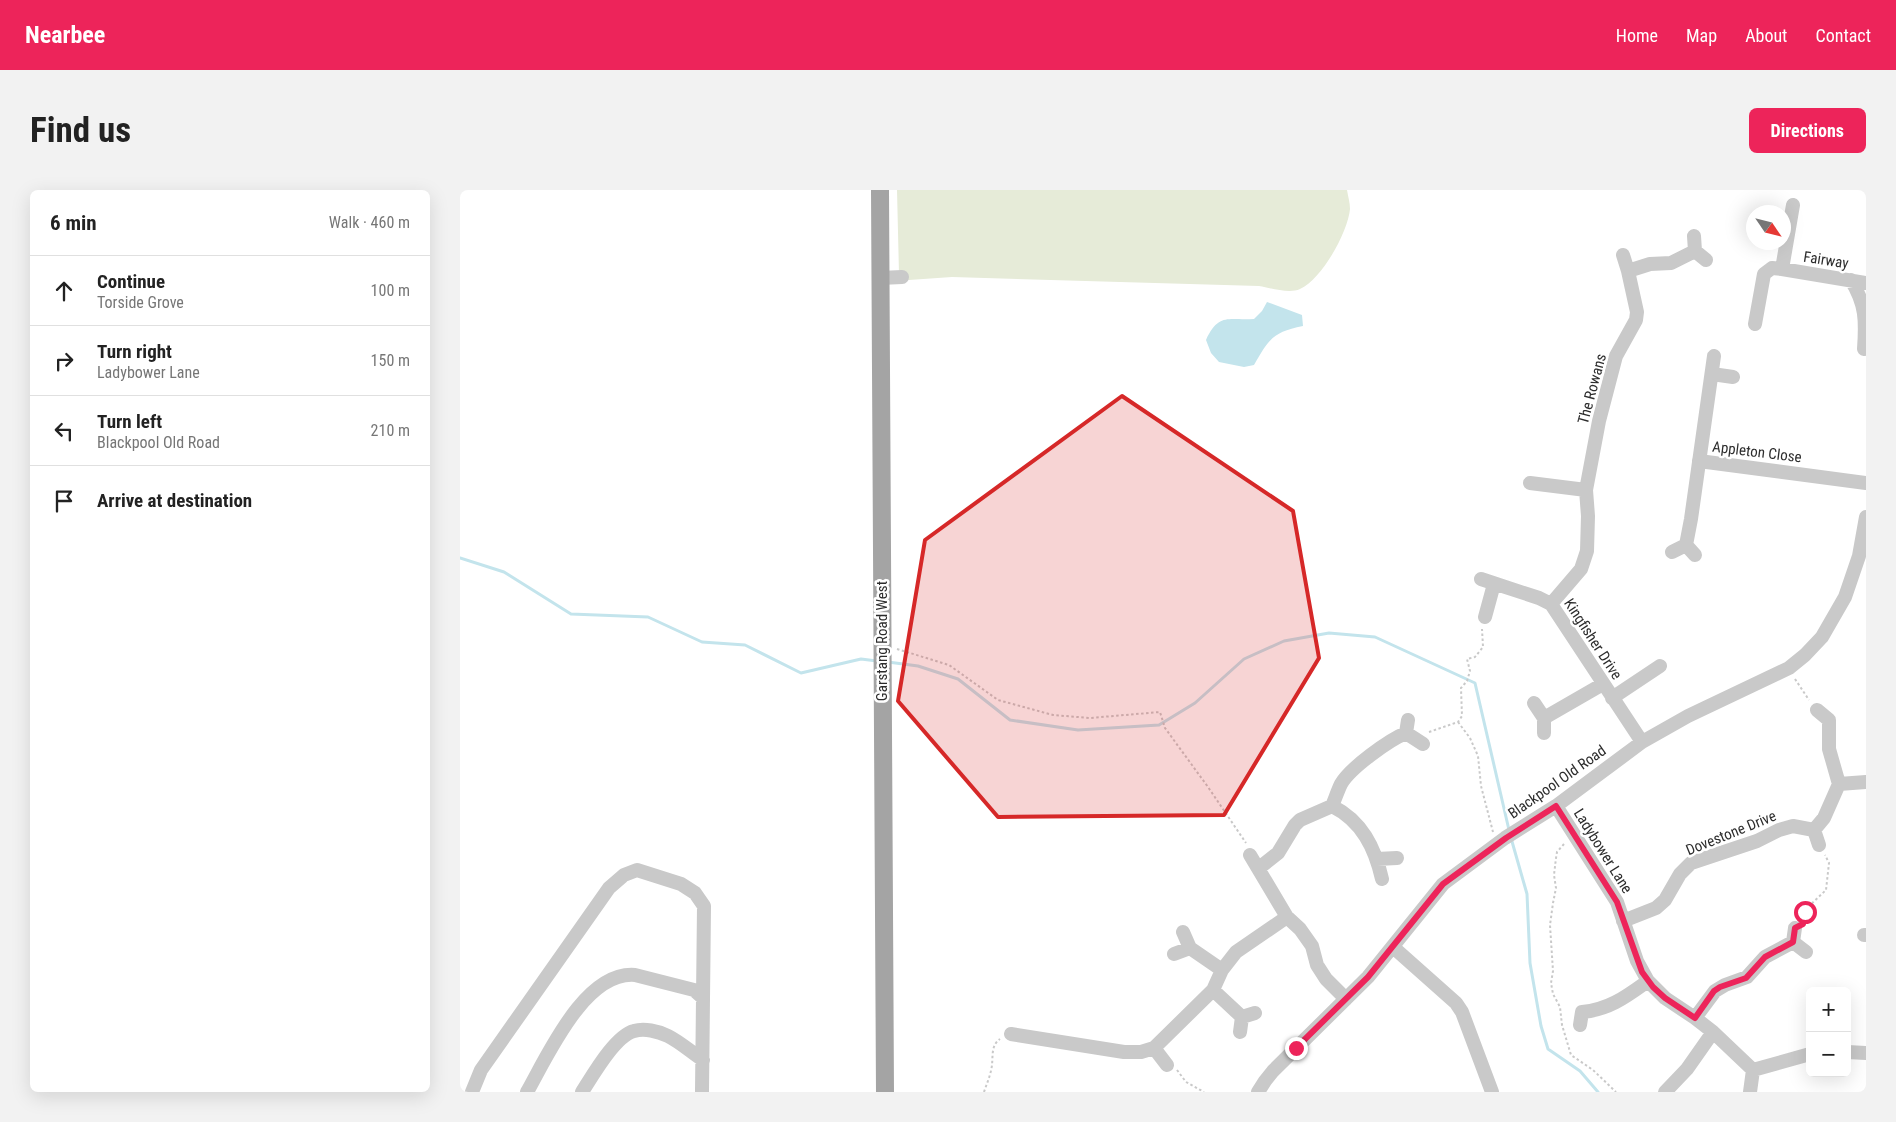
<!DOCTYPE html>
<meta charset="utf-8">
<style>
body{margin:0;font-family:"Roboto Condensed",sans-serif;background:#f2f2f2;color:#222}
.controls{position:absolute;right:15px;bottom:15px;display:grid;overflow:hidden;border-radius:8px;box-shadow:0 5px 20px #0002}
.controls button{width:45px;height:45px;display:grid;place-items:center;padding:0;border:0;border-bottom:1px solid #e0e0e0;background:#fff;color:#222;font:25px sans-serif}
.compass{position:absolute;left:1286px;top:15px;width:45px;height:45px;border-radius:50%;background:#fff;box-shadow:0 5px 20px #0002;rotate:125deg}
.stop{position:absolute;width:15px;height:15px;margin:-11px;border:4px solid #ed245a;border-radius:50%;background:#fff}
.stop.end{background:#ed245a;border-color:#fff;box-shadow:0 1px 5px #0008}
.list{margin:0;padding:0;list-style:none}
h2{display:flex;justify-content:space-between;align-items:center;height:65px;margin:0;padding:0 20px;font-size:21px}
h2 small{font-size:16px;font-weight:400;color:#767676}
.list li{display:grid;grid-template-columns:32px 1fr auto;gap:15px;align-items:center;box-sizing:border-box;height:70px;padding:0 20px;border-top:1px solid #e0e0e0}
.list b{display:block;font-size:19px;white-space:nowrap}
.list p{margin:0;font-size:16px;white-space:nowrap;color:#767676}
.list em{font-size:16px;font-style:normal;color:#767676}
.icon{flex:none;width:28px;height:28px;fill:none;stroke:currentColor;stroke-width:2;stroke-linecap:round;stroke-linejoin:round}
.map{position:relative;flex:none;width:1406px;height:902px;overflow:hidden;border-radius:8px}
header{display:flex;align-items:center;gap:30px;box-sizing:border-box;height:70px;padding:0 25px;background:#ed245a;color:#fff}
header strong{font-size:24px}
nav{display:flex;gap:28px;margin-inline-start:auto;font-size:18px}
.intro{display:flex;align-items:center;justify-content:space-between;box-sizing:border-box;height:120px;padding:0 30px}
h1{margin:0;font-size:35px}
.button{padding:12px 22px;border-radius:8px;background:#ed245a;color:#fff;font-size:18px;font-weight:700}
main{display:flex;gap:30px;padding:0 30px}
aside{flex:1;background:#fff;border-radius:8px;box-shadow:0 5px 20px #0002}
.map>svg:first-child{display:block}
.green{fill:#e6ebd8}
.water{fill:#c3e4ec}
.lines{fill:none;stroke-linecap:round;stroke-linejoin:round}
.stream{stroke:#c3e4ec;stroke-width:3}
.path{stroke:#c9c9c9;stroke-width:2;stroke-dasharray:2.5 2.5;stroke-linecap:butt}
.minor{stroke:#c9c9c9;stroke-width:14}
.major{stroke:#a4a4a4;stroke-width:18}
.route{stroke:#ed245a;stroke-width:6}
.marked{fill:#d62828;fill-opacity:0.2;stroke:#d62828;stroke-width:4;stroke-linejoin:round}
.labels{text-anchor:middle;stroke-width:5;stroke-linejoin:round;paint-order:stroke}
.street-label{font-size:15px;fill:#2c2c2c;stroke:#fff}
</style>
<header>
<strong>Nearbee</strong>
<nav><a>Home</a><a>Map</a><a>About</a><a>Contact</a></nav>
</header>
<div class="intro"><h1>Find us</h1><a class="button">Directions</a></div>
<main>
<aside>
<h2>6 min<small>Walk · 460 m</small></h2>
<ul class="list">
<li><svg class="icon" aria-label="ahead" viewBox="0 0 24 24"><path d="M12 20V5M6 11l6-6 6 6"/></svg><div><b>Continue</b><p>Torside Grove</p></div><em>100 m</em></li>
<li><svg class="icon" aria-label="right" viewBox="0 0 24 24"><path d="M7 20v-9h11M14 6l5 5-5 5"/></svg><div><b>Turn right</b><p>Ladybower Lane</p></div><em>150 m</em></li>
<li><svg class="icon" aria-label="left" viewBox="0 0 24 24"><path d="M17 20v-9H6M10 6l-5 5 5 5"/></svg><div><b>Turn left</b><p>Blackpool Old Road</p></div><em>210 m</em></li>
<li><svg class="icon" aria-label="arrive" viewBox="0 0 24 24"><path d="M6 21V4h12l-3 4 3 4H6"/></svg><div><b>Arrive at destination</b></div></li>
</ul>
</aside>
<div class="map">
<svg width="1406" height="902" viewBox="0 0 1406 902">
<rect width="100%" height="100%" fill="#fff"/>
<path class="green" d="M437,0H887C888,6 890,13 890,19C888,42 862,89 840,99C829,104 811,98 799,96L492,87L449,90L445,89L439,84Z"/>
<path class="water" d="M807,112L842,125L843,136C813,142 809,149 794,175L784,177L759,172L751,163L746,150C759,122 769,131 794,129L802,121Z"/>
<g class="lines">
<path class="stream" d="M0,368L44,382L111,424L188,427L242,452L285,455L341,483L401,469L417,471
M428,472L458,476L498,489L550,530L618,540L699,535L735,513L784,469L824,451L869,443L915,447L1015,493L1049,640
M1051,648L1067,704L1070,773L1081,836L1088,859L1120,881L1138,902"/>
<path class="path" d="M437,459L489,475L538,510L593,525L630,528L700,522L705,538L748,597L786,653
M1335,489L1349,510
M998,532L1010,548L1018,566L1021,596L1033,642
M969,542L998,532L1002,526L1001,498L1007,491L1010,481L1007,469L1015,467L1023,457L1022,439
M1104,654L1097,662L1096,668L1094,685L1096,698L1093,713L1090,735L1093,781L1091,793L1093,804L1100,817L1102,835L1111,865L1133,880L1156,902
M1344,731L1347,718L1366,700L1369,673L1365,665
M717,880L726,892L744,902
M524,902C527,893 531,884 532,875C533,866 531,855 540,849"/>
<path class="minor" d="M1333,15L1322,79L1406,93
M1234,46L1235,61
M1163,65L1168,81
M420,88L442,87
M1391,90C1406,114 1406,131 1404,159
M1295,134L1304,84L1312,78L1322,79
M1252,184L1273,187
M1239,271L1406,293
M1070,293L1126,300
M1226,355L1235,365
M1212,362L1226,355L1231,329L1254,166
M1021,389L1079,408L1091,414L1182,552
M1091,414L1121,379L1127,361L1128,326L1126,300L1139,231L1156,166L1176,130L1177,122L1168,81L1190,74L1211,73L1235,61L1246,70
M1025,427L1034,394
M1152,508L1200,476
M1074,513L1084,528L1143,494
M1357,520L1369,530V559L1379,594
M946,543L948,530
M1084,543V528
M1379,594L1406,592
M872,616C902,631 915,658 922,689
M1096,616L1157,712L1177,771L1188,791L1205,808L1235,828L1253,842L1293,880L1350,864
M1354,640L1359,655
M790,665L827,727L840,739L852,756L857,775L866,789L886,809
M917,669L937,668
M799,678L818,663L835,635L840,630L872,616C875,609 878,600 881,594C890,578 929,550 946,543L963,554
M1163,731L1196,718L1205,710L1220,684L1231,673L1297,651L1319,640L1333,636L1354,640L1364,628L1379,594
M723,742L730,758L762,780
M1404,745H1406
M1333,752L1335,738
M933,757L996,813L1002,822L1032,902
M714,764L730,758
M753,800L782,827L795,823
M1235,828L1255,801L1265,795L1287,787L1305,767L1333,752L1346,762
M1120,835L1122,822C1149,820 1167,806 1188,791
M780,842L782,827
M551,844L664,862H681L694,858L753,800L762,780L776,762L827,727
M694,858L707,875
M1387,862L1406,863
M12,902L21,880L149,698L164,685L177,680L221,694L235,703L244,716L242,902
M67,902C88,865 125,781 175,785L234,800L243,808
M122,902C133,885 155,846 174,841C184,838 198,841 208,846C220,852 231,862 243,870
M798,902L805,891L813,881L908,787L983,694L1045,648L1096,616L1182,552L1228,526L1329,478L1345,465L1362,447L1385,407L1399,366L1406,327
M1205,902L1227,879L1253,842
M1290,902L1293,880"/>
<path class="major" d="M420,0L425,902"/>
</g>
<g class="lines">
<path class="route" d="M836,858L908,787L983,694L1046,648L1096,616L1157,712L1182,782L1193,797L1205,808L1235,828L1254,801L1260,797L1286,788L1305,767L1333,752L1335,738L1343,734L1345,722"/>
</g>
<path class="marked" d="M662,206L833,321L859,468L764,625L538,627L438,511L465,350Z"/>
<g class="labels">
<g class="street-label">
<text transform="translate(1366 70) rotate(9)" y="5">Fairway</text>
<text transform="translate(1132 199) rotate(-75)" y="5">The Rowans</text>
<text transform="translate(1297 262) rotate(7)" y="5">Appleton Close</text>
<text transform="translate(1133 449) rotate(57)" y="5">Kingfisher Drive</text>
<text transform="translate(422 451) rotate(-90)" y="5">Garstang Road West</text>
<text transform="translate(1097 592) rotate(-35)" y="5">Blackpool Old Road</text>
<text transform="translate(1271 643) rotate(-22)" y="5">Dovestone Drive</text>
<text transform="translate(1143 661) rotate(58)" y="5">Ladybower Lane</text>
</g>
</g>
</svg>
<div class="controls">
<button>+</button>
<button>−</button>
</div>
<svg class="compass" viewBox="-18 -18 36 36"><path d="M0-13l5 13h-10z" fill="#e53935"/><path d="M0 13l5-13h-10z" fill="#767676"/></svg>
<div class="stop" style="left:1345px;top:722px"></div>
<div class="stop end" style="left:836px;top:858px"></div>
</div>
</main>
